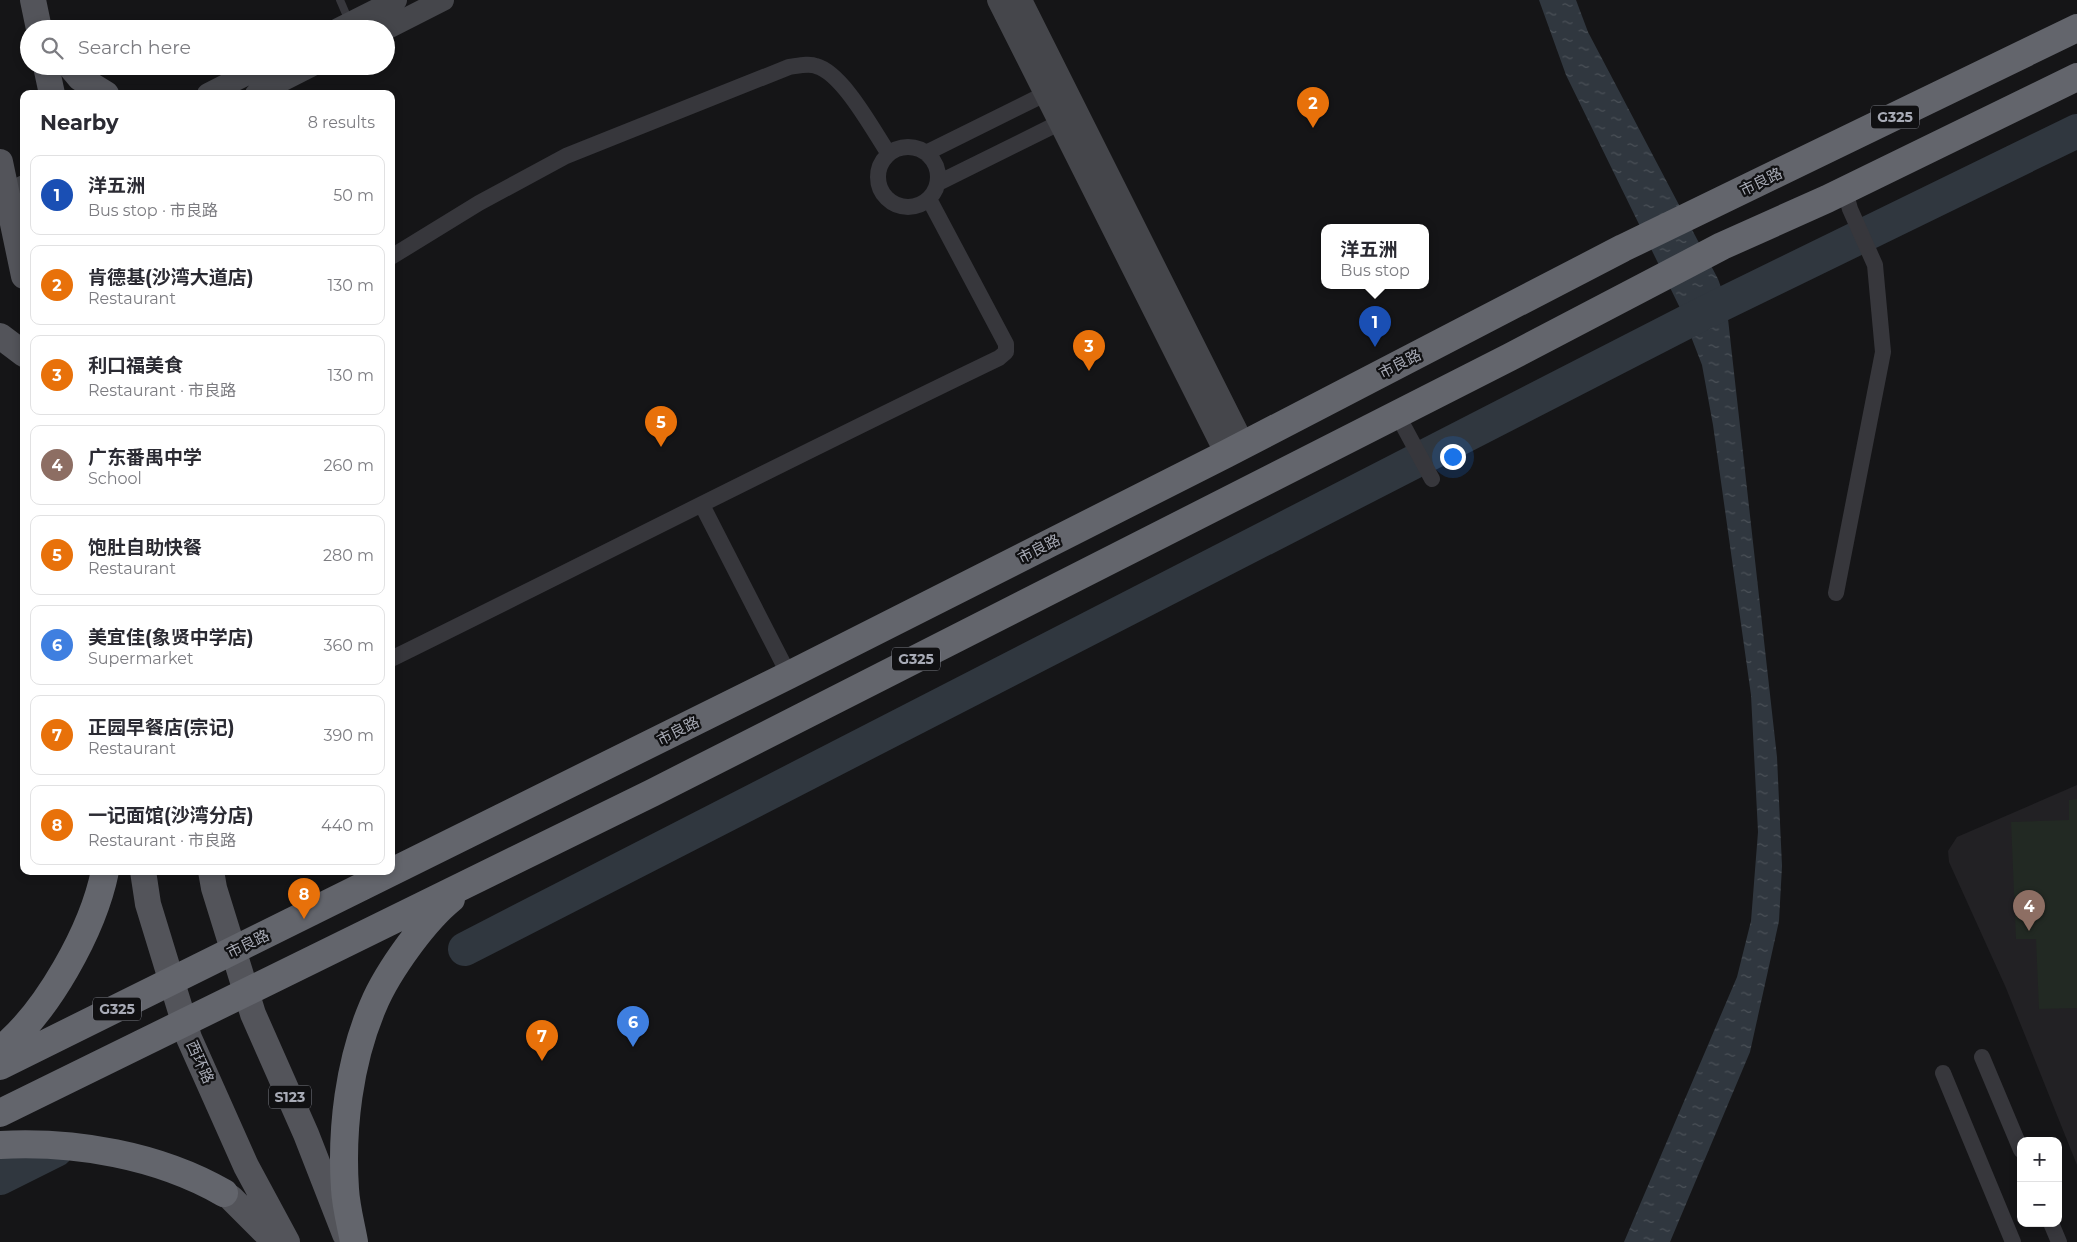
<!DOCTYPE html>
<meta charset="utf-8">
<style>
body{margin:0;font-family:Montserrat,"Noto Sans SC",sans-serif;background:#f7f7f7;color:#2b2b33}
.controls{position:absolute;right:15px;bottom:15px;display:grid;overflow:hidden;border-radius:10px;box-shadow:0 2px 8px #0003}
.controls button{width:45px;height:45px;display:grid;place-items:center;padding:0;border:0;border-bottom:1px solid #e1e1e2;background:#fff;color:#2b2b33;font:25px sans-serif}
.you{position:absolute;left:1452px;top:456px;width:18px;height:18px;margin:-12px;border:4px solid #fff;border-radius:50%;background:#1a73e8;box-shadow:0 0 0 8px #1a73e833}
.badge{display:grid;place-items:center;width:32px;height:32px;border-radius:50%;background:#7d6a3a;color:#fff;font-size:16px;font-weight:700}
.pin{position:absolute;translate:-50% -41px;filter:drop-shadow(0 1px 2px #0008)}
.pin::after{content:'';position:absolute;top:26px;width:18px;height:15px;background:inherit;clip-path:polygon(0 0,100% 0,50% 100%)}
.popup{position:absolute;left:1321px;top:224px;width:108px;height:65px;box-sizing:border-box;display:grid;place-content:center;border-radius:10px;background:#fff;filter:drop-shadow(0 1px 4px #0005);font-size:16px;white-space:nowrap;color:#7c7c81}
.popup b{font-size:19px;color:#2b2b33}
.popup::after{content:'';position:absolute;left:50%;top:100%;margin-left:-10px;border:10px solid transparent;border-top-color:#fff}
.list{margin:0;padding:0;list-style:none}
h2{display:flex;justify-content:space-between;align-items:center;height:65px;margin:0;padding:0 20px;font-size:21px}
h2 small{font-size:16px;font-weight:400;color:#7c7c81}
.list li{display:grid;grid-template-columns:32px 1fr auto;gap:15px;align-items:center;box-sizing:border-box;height:80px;margin:0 10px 10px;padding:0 10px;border:1px solid #e1e1e2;border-radius:10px}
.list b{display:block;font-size:19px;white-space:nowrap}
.list p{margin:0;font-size:16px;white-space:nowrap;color:#7c7c81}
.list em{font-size:16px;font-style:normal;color:#7c7c81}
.icon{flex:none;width:28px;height:28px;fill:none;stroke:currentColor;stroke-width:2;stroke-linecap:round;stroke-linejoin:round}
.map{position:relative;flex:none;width:2077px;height:1242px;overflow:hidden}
.search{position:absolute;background:#fff;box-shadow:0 2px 8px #0003;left:20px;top:20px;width:375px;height:55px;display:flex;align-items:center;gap:12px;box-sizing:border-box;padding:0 18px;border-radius:28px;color:#7c7c81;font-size:19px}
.panel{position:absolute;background:#fff;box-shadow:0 2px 8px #0003;left:20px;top:90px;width:375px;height:785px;border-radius:10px}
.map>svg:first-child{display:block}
.built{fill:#222124}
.pitch{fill:#222923}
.water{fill:url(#water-ripples)}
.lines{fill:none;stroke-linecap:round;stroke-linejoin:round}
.river{stroke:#30373f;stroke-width:34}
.lane{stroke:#37373c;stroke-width:8}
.street{stroke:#37373c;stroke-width:16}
.secondary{stroke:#45464b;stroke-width:22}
.primary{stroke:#53545a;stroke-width:26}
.highway{stroke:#63656c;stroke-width:28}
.labels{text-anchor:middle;stroke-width:4.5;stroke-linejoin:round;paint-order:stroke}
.shield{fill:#101012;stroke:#7a7c85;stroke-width:1}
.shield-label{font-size:14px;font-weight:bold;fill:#a8abb6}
.street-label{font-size:15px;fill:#a8abb6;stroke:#101012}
</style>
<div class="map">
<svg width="2077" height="1242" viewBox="0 0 2077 1242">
<defs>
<pattern id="water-ripples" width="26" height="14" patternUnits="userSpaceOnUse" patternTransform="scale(1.25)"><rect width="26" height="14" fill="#30373f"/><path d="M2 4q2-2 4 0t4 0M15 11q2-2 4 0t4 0" fill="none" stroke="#4b5158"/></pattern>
</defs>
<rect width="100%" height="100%" fill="#151517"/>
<path class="built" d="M2077,785V1165L2006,988L1949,862L1948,851L1957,837Z"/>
<path class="pitch" d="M2077,799V1008L2039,1009L2036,939H2016L2011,822L2069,820V800Z"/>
<path class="water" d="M1539,0H1576L1588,32L1718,279L1726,301L1777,757L1782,866L1779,921L1750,1052L1670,1242H1624L1737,977L1751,921L1758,832L1751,695L1713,425L1702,365L1680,308L1566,75Z"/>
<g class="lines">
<path class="river" d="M465,949L1704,313L2077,131
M0,1178L56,1150"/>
<path class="lane" d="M340,0L349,21"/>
<path class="street" d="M878 177a30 30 0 1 1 60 0a30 30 0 1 1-60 0Z
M926,153L1045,94
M938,183L1059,123
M391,257L479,203L566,156L789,67C797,66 809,63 816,66C843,73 874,132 889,154
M1397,414L1432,479
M702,505L789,675
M1836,593L1883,352L1875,265L1850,209L1845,191
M391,659C594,559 795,456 999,358L1006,352V344L929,199
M1982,1057L2021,1150
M1943,1073L2013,1242
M2051,1223L2059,1242"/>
<path class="secondary" d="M998,0L1226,454
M1021,0L1244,445
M338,29L396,0
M386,29L443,0
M208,94L263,66
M256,94L311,66
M0,198L24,186"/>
<path class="primary" d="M33,0L39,29
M46,66L52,94
M70,66L80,78L106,94
M0,162L24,276
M0,336L24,354
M143,871L148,904L189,1038L246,1166L287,1242
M211,871L214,888L253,1014L306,1134L345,1234
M224,1193L231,1198L275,1242"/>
<path class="highway" d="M0,1050C47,1013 93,930 105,871
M0,1066L789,675L1226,454L1623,248L2077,28
M0,1113L652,793L1510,357L1722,246L1827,199L2077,77
M0,1145C75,1141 158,1155 224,1193
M354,1242C351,1225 346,1207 345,1189C341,1129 349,1062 373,1006C382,984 396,963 410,944C422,928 435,912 451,899"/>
</g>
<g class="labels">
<g class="shield">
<rect x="1871" y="105.5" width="48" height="23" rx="4"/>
<rect x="892" y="647.5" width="48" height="23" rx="4"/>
<rect x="93" y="997.5" width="48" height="23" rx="4"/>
<rect x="269" y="1085.5" width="42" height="23" rx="4"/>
</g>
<g class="shield-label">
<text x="1895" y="122">G325</text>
<text x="916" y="664">G325</text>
<text x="117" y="1014">G325</text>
<text x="290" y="1102">S123</text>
</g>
<g class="street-label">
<text transform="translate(1761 182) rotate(-26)" y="5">市良路</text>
<text transform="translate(1400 364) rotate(-27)" y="5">市良路</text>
<text transform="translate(1039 549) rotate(-27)" y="5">市良路</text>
<text transform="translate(678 731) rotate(-27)" y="5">市良路</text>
<text transform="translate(248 944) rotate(-26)" y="5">市良路</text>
<text transform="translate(200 1062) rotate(66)" y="5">西环路</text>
</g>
</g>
</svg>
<div class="controls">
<button>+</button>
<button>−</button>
</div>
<div class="you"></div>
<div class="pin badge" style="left:1375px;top:347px;background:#1a4fb4">1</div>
<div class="popup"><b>洋五洲</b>Bus stop</div>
<div class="pin badge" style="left:1313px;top:128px;background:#e8710a">2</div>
<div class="pin badge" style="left:1089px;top:371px;background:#e8710a">3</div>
<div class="pin badge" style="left:2029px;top:931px;background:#8d6e63">4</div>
<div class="pin badge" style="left:661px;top:447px;background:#e8710a">5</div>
<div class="pin badge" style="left:633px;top:1047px;background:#3f7fe0">6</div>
<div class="pin badge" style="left:542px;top:1061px;background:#e8710a">7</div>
<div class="pin badge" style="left:304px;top:919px;background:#e8710a">8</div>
<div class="search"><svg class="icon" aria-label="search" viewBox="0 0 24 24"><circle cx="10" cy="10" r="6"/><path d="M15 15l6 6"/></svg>Search here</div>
<section class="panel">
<h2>Nearby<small>8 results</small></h2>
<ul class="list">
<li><span class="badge" style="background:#1a4fb4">1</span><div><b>洋五洲</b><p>Bus stop · 市良路</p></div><em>50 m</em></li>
<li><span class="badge" style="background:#e8710a">2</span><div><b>肯德基(沙湾大道店)</b><p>Restaurant</p></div><em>130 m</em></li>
<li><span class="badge" style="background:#e8710a">3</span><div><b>利口福美食</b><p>Restaurant · 市良路</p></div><em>130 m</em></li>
<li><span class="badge" style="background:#8d6e63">4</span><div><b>广东番禺中学</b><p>School</p></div><em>260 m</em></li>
<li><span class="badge" style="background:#e8710a">5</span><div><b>饱肚自助快餐</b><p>Restaurant</p></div><em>280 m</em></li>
<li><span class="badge" style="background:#3f7fe0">6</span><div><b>美宜佳(象贤中学店)</b><p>Supermarket</p></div><em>360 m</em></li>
<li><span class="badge" style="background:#e8710a">7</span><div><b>正园早餐店(宗记)</b><p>Restaurant</p></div><em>390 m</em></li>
<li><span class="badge" style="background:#e8710a">8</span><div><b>一记面馆(沙湾分店)</b><p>Restaurant · 市良路</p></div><em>440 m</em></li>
</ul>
</section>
</div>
